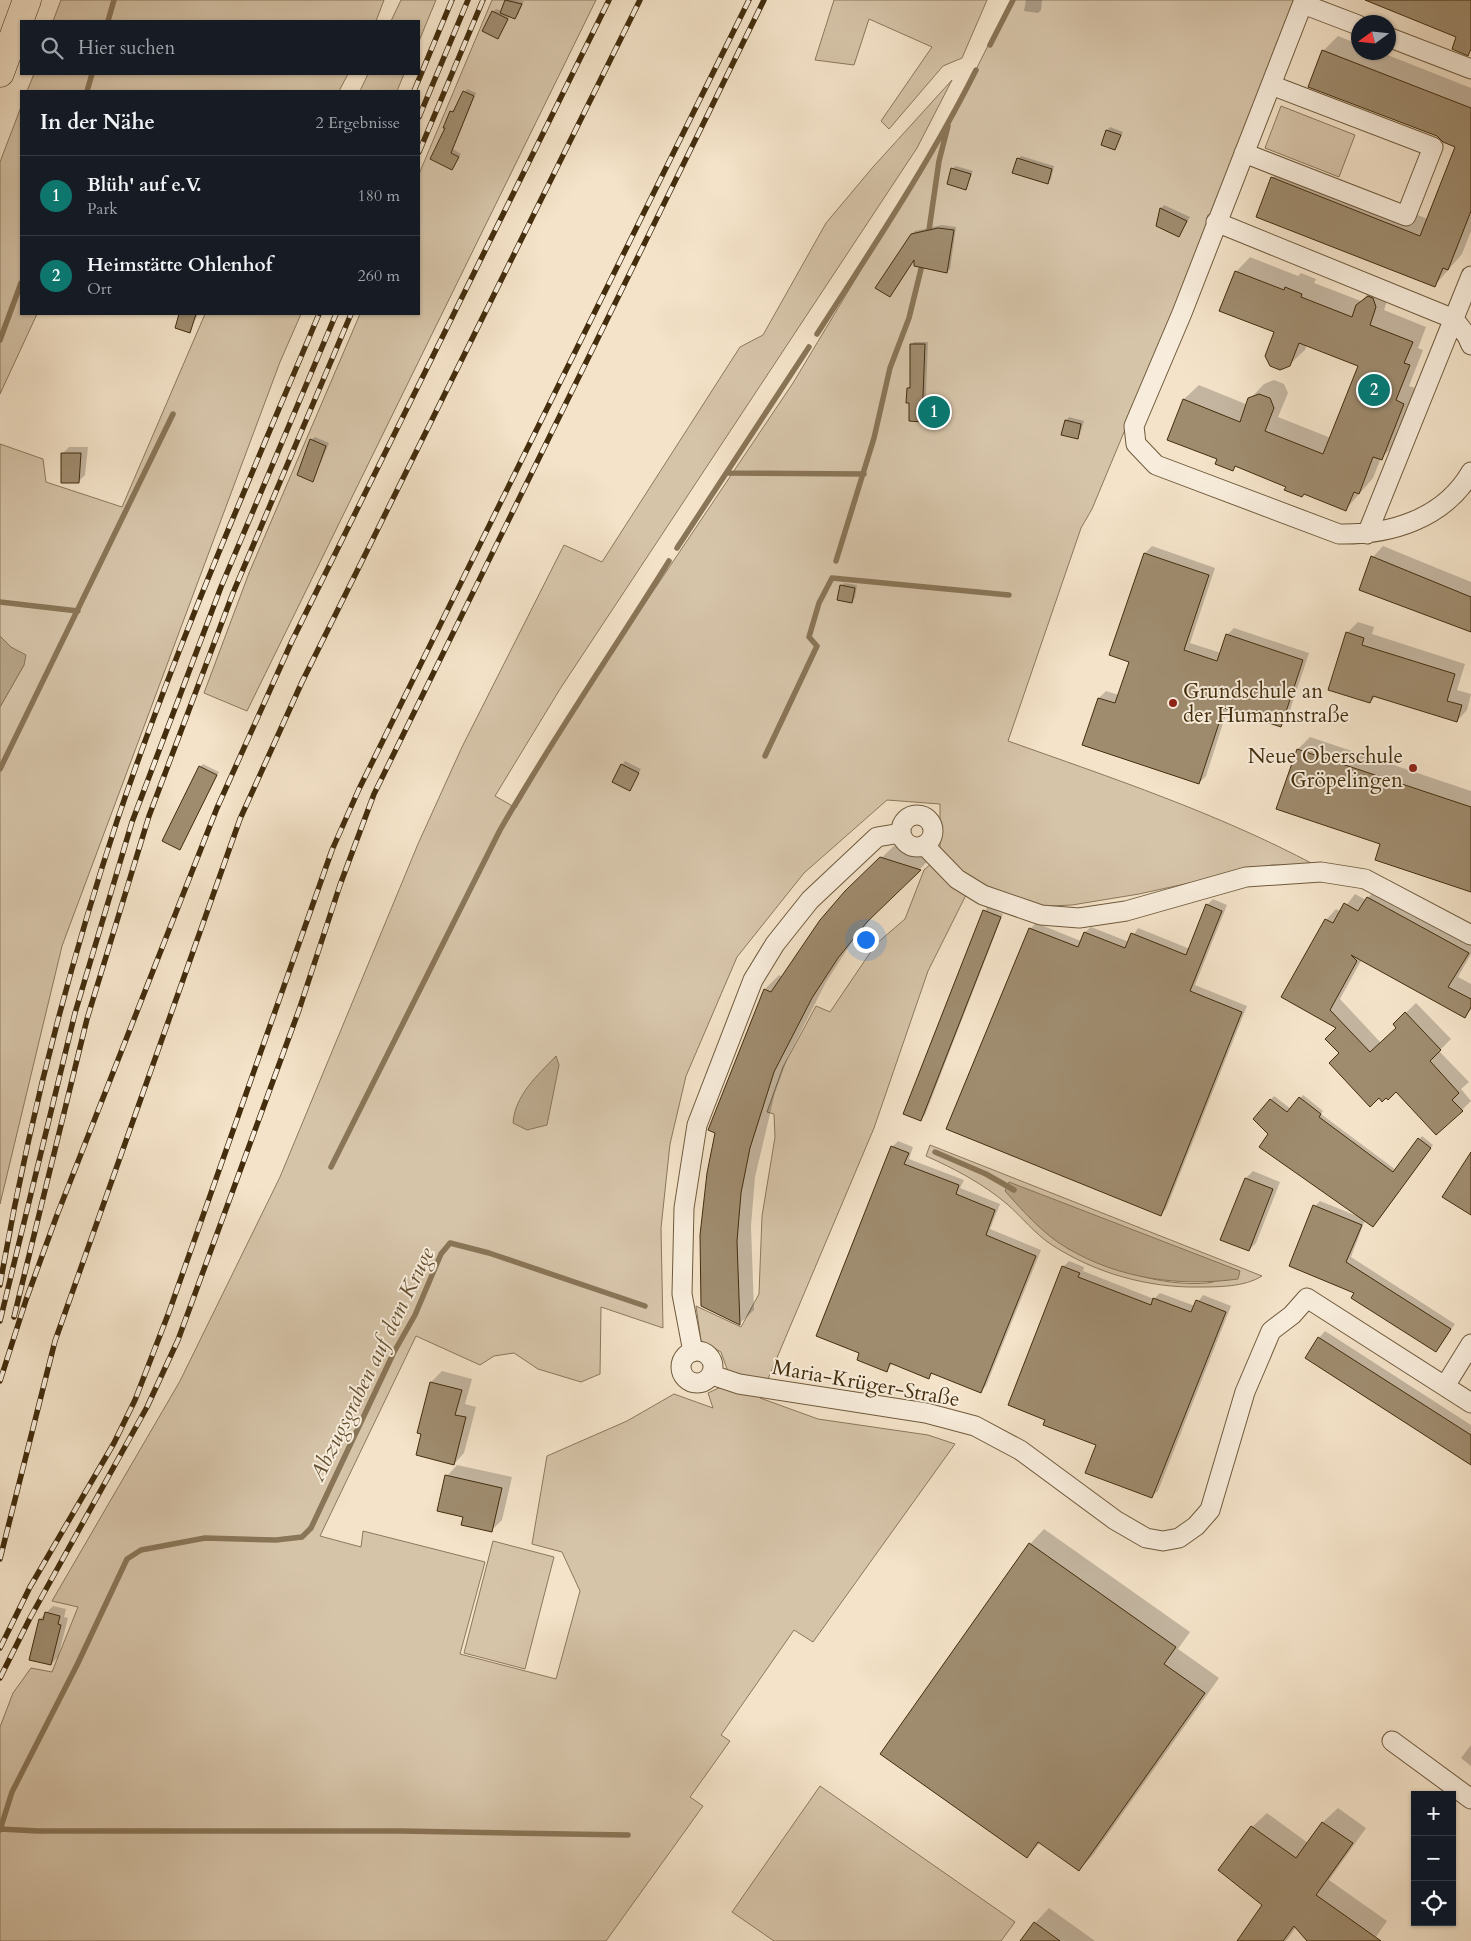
<!DOCTYPE html>
<html lang="de">
<meta charset="utf-8">
<style>
body{margin:0;font-family:Cardo,serif;background:#20242c;color:#f1f3f6}
.controls{position:absolute;right:15px;bottom:15px;display:grid;overflow:hidden;border-radius:0px;box-shadow:0 1px 4px #0004}
.controls button{width:45px;height:45px;display:grid;place-items:center;padding:0;border:0;border-bottom:1px solid #363941;background:#171b24;color:#f1f3f6;font:25px sans-serif}
.compass{position:absolute;left:1351px;top:15px;width:45px;height:45px;border-radius:50%;background:#171b24;box-shadow:0 1px 4px #0004;rotate:255deg}
.you{position:absolute;left:865px;top:939px;width:18px;height:18px;margin:-12px;border:4px solid #fff;border-radius:50%;background:#1a73e8;box-shadow:0 0 0 8px #1a73e833}
.badge{display:grid;place-items:center;width:32px;height:32px;border-radius:50%;background:#0f766e;color:#fff;font-size:16px;font-weight:700}
.pin{position:absolute;translate:-50% -50%;border:2px solid #fff;box-shadow:0 1px 5px #0006}
.list{margin:0;padding:0;list-style:none}
h2{display:flex;justify-content:space-between;align-items:center;height:65px;margin:0;padding:0 20px;font-size:21px}
h2 small{font-size:16px;font-weight:400;color:#9ea1a6}
.list li{display:grid;grid-template-columns:32px 1fr auto;gap:15px;align-items:center;box-sizing:border-box;height:80px;padding:0 20px;border-top:1px solid #363941}
.list b{display:block;font-size:19px;white-space:nowrap}
.list p{margin:0;font-size:16px;white-space:nowrap;color:#9ea1a6}
.list em{font-size:16px;font-style:normal;color:#9ea1a6}
.icon{flex:none;width:28px;height:28px;fill:none;stroke:currentColor;stroke-width:2;stroke-linecap:round;stroke-linejoin:round}
.map{position:relative;flex:none;width:1471px;height:1941px;overflow:hidden}
.search{position:absolute;background:#171b24;box-shadow:0 1px 4px #0004;left:20px;top:20px;width:400px;height:55px;display:flex;align-items:center;gap:12px;box-sizing:border-box;padding:0 18px;border-radius:0px;color:#9ea1a6;font-size:19px}
.panel{position:absolute;background:#171b24;box-shadow:0 1px 4px #0004;left:20px;top:90px;width:400px;height:225px;border-radius:0px}
.map>svg:first-child{display:block}
.green{fill:#d6c4a9;stroke:#8c785b;fill-rule:evenodd}
.water{fill:#b8a589;stroke:#897557}
.shadow{fill:#0003}
.lines{fill:none;stroke-linecap:round;stroke-linejoin:round}
.stream{stroke:#897557;stroke-width:5.5}
.building{fill:#9f8c6f;stroke:#432d0d}
.street-casing{stroke:#6f5a3c;stroke-width:21}
.highway-casing{stroke:#432d0d;stroke-width:29}
.street{stroke:#f8eddc;stroke-width:19}
.highway{stroke:#f4e3c9;stroke-width:28}
.rail-casing{stroke:#432d0d;stroke-width:5.5}
.rail{stroke:#f8eddc;stroke-width:4;stroke-dasharray:11;stroke-linecap:butt}
.poi-dot{fill:#8f2418;stroke:#f8eddc;stroke-width:2}
.labels{text-anchor:middle;stroke-width:4;stroke-linejoin:round;paint-order:stroke}
.poi-label{font-size:21px;fill:#432d0d;stroke:#f8eddc;text-anchor:start}
.street-label{font-size:21px;fill:#432d0d;stroke:#f8eddc}
.water-label{font-size:22px;font-style:italic;fill:#665132;stroke:#f8eddc}
</style>
<div class="map">
<svg width="1471" height="1941" viewBox="0 0 1471 1941">
<rect width="100%" height="100%" fill="#f4e3c9"/>
<filter id="stains"><feTurbulence type="fractalNoise" baseFrequency=".004" numOctaves="4"/><feColorMatrix values="0 0 0 0 .2 0 0 0 0 .09 0 0 0 0 .02 0 0 0 .5 -.17"/></filter>
<radialGradient id="worn" r=".72"><stop offset=".6" stop-color="#630" stop-opacity="0"/><stop offset="1" stop-color="#630" stop-opacity=".3"/></radialGradient>
<path class="green" d="M61,0H384L376,21H53Z
M401,0H436L419,41V21H391Z
M492,0H596L247,711L204,693L249,573L360,314H419V174Z
M834,0H987L962,58L943,66L889,129L881,121L932,47L869,19L854,65L815,60Z
M1011,0H1297L1154,360L1092,509L1081,528L1008,741C1112,778 1217,813 1315,865H1272L1139,894L1072,905L1029,907L973,881L928,971L874,1128L760,1398L818,1419L928,1435L955,1444L813,1642L794,1630L721,1735L730,1741L690,1797L703,1806L606,1941H0V1727L13,1693L31,1668L52,1672L78,1607L52,1601L180,1381L280,1177L418,844L462,747L564,545L602,562L740,347L763,335L826,223L873,167L952,80L917,148L560,689L495,796L516,808L574,709L793,383L948,125ZM887,800L940,804V856L924,870L905,919L876,944L830,1012L816,1006L783,1067L767,1112L774,1114L775,1137L762,1216L759,1294L741,1327L696,1306L701,1341L721,1352L727,1369L723,1386L708,1393L713,1408L674,1394L627,1421L547,1456L532,1544L562,1552L580,1591L556,1679L460,1654L485,1562L363,1531L361,1547L320,1536L416,1336L480,1365L494,1356L514,1353L538,1369L581,1382L600,1374L601,1307L663,1328L661,1228L670,1144L686,1076L737,957L804,873Z
M34,74H348L339,91H27Z
M368,74H404L397,91H360Z
M1281,106L1355,135L1339,177L1265,148Z
M21,107V314H37L0,394V162Z
M205,314H301L280,362L62,946L0,1204V707L24,665L11,647L0,636V444L43,459L46,482L122,507Z
M930,1145L1262,1276C1245,1287 1218,1287 1199,1287C1148,1288 1095,1273 1052,1245C1035,1234 1022,1217 1007,1204C982,1183 955,1169 926,1156ZM1067,1248L1219,1264L1240,1271C1230,1275 1218,1282 1207,1283C1159,1287 1109,1268 1067,1248Z
M493,1541L554,1557L525,1669L464,1653Z
M820,1786L1015,1922L1001,1941H774L732,1912Z"/>
<path class="water" d="M0,636L11,647L26,655L24,665L0,707Z
M556,1056L559,1065L547,1125L527,1130L513,1123C515,1095 537,1076 556,1056Z
M1009,1182L1240,1271L1238,1279C1180,1287 1119,1279 1067,1248C1043,1234 1024,1212 1005,1191Z"/>
<path class="shadow" d="M507,0L524,1L518,15L514,18L510,16L498,38L493,12L496,9L502,11Z
M1026,0H1042L1041,10L1038,13L1024,11Z
M1338,36L1358,44V52H1380L1471,88V231L1462,254L1435,285L1272,178L1287,164L1428,219L1457,146L1438,135L1310,86L1324,50Z
M467,89L476,93L453,149L461,154L452,169L445,127L451,111L456,109Z
M1110,127L1123,132L1115,149L1107,130Z
M1021,156L1054,166L1051,179L1048,182L1018,159Z
M956,166L973,171L966,188L952,169Z
M1164,205L1190,217L1179,236L1158,226L1161,208Z
M942,225L956,227L950,269L946,272L916,258L890,296L912,234L915,231Z
M1250,257L1298,276L1301,273L1316,279L1314,283L1361,301L1372,290L1390,292L1384,310L1426,327L1418,348L1423,350L1409,386L1418,389L1396,444L1381,458L1373,478L1346,509L1236,466L1233,469L1219,459L1184,399L1199,385L1248,405L1250,399L1264,384L1274,380L1284,384L1288,393L1278,417L1331,438L1359,365L1307,344L1305,350L1290,364L1275,332L1236,272Z
M181,314H198L190,331L176,327Z
M914,342H928L925,417L922,420L908,388L911,386V345Z
M1069,417L1084,421L1080,434L1077,438L1066,420Z
M315,437L329,443L313,481L311,440Z
M69,447H88L85,475L78,482L62,454Z
M1152,546L1215,568L1190,643L1221,653L1227,635L1234,628L1309,653L1287,719L1280,726L1228,708L1206,776L1199,783L1084,744L1099,698L1106,691L1119,695L1130,661L1145,553Z
M1383,546L1471,582V630L1373,557Z
M844,583L857,585L855,598L852,601L841,586Z
M1358,622L1374,627L1372,634L1465,664L1457,690L1471,694L1467,710L1457,721L1376,696L1370,702L1347,633Z
M1310,737L1471,791V890L1382,844L1278,808L1298,749Z
M625,761L641,769L630,790L622,765Z
M203,764L219,772L180,849L200,767Z
M896,844L934,855L880,908L852,942L826,982L788,1057L775,1093L755,1177L751,1226L754,1310L739,1324L702,1305L765,989L779,975L783,977L861,877Z
M1378,887L1471,938V954L1458,977L1471,984V1010L1465,1016L1362,959L1340,999L1381,1043L1398,1027L1394,1024L1416,1003L1451,1039L1439,1051L1469,1082L1461,1089L1471,1101L1462,1110L1396,1090L1340,1053L1338,1028L1283,997L1326,920L1336,909L1341,912L1355,894L1366,900Z
M1213,899L1227,905L1195,985L1247,1006L1166,1209L1160,1215L1030,929L1036,923L1081,941L1085,932L1091,927L1129,942L1138,928L1190,949L1207,905Z
M987,907L1003,914L925,1115L921,1119L905,1113Z
M1303,1095L1323,1111L1321,1114L1396,1170L1422,1136L1433,1145L1376,1223L1365,1220L1351,1257L1455,1324L1436,1351L1356,1292L1315,1206L1320,1201L1357,1216L1255,1119L1274,1096L1291,1109Z
M898,1141L913,1147L909,1159L964,1180L960,1188L1000,1204L990,1229L1041,1250L986,1386L980,1392L933,1373L929,1377L893,1363L886,1371L892,1147Z
M1253,1171L1280,1182L1256,1243L1249,1250L1246,1178Z
M1069,1261L1084,1267L1083,1271L1154,1299L1160,1293L1195,1306L1203,1295L1231,1306L1158,1491L1152,1496L1097,1444L1063,1267Z
M1325,1331L1471,1425V1463L1319,1338Z
M442,1371L472,1379L465,1404L476,1407L464,1453L454,1464L431,1382Z
M457,1465L512,1477L502,1520L491,1531L447,1476Z
M1044,1529L1190,1632L1178,1649L1219,1678L1093,1855L1079,1870L1041,1842L1027,1856L882,1753L1030,1544Z
M53,1606L66,1609L64,1617L68,1618L58,1657L51,1664L40,1619Z
M1471,1745V1766L1461,1758Z
M1338,1808L1366,1828L1329,1880L1387,1921L1373,1941H1309L1296,1927L1286,1941H1238L1264,1905L1252,1827L1267,1813L1308,1843L1323,1822Z
M1049,1908L1095,1941H1022L1035,1923Z"/>
<g class="lines">
<path class="stream" d="M108,21L114,0
M990,45L1013,0
M87,91L92,74
M928,237L939,161L948,126
M817,334C873,247 930,162 976,70
M0,340L21,283
M728,473L864,474
M677,548L809,347
M836,561L874,438L890,368L909,318L923,261
M0,602L78,611
M765,756L817,646L809,637L819,603L832,578L1009,595
M0,769L173,414
M935,1152L986,1174L1014,1190
M331,1167L500,830C553,738 613,651 669,561
M0,1829L38,1831H401L628,1835
M0,1830L12,1792L77,1665L127,1559L141,1550L205,1538L276,1540L302,1537L311,1528L394,1352L415,1315L441,1254L450,1243L489,1253L645,1306"/>
</g>
<path class="building" d="M505,0L522,4L515,19L500,13Z
M1365,0H1471V49L1468,56L1452,49L1456,37Z
M492,11L508,19L498,39L482,31Z
M1322,50L1471,108V211L1448,270L1443,268L1435,287L1256,217L1271,177L1420,236L1455,147L1443,142L1437,136L1308,87Z
M463,91L474,96L451,153L459,157L452,170L430,159L445,128H443L450,111L453,112Z
M1106,130L1121,135L1115,150L1101,145Z
M1017,158L1052,169L1048,184L1012,173Z
M951,168L971,174L966,190L947,184Z
M1160,208L1187,221L1179,237L1156,226Z
M938,228L954,230L947,273L914,266V260L890,297L875,288L911,234Z
M1235,271L1284,290L1285,287L1302,294L1301,297L1352,317L1356,305L1368,296L1373,298L1376,307L1370,325L1413,342L1404,363L1410,365L1396,400L1404,404L1382,460L1373,457L1359,494L1354,492L1346,511L1304,494L1302,497L1284,490L1286,487L1235,466L1233,471L1215,464L1217,459L1167,440L1183,399L1240,422L1248,398L1259,394L1270,398L1274,408L1265,431L1323,454L1358,366L1299,343L1290,366L1280,370L1270,366L1265,356L1274,332L1219,311Z
M179,314H196L190,333L175,328Z
M910,344H925L922,422L909,421V403H906L907,388H910Z
M1065,420L1081,424L1078,439L1061,435Z
M310,439L326,446L313,482L297,475Z
M61,453H81L79,483H61Z
M1144,553L1209,575L1184,650L1217,661L1226,634L1303,660L1281,727L1224,708L1199,784L1082,745L1098,698L1115,703L1129,662L1109,655Z
M1371,556L1471,597V632L1359,590Z
M840,585L855,588L852,603L837,600Z
M1346,632L1364,638L1362,645L1455,674L1447,701L1462,705L1457,722L1373,696L1370,703L1328,690Z
M1297,749L1471,807V892L1375,860L1380,844L1276,809Z
M621,764L639,773L630,791L612,782Z
M199,766L217,775L180,850L162,841Z
M880,857L921,870L867,922L838,958L812,998L774,1072L750,1148L741,1193L737,1241L740,1325L701,1306L700,1235L707,1173L715,1133L708,1130L764,989L771,992L820,920L845,891Z
M1367,897L1469,953L1448,987L1471,999V1007L1465,1018L1351,955L1357,961L1330,1010L1370,1052L1396,1028L1393,1024L1405,1012L1441,1050L1430,1061L1459,1093L1452,1100L1463,1111L1436,1135L1396,1092L1388,1100L1386,1098L1382,1102L1379,1098L1370,1107L1329,1063L1339,1053L1325,1039L1336,1028L1281,997L1325,919L1333,923L1344,903L1358,911Z
M1206,904L1222,911L1190,991L1242,1012L1161,1216L946,1129L1029,928L1078,947L1084,932L1125,948L1131,933L1186,955Z
M983,910L1001,917L921,1121L903,1114Z
M1299,1097L1321,1114L1319,1117L1393,1172L1418,1138L1431,1148L1373,1227L1259,1147L1268,1134L1253,1119L1270,1099L1287,1112Z
M891,1146L909,1153L904,1164L959,1185L956,1194L995,1210L986,1235L1036,1256L981,1393L931,1373L929,1379L890,1363L887,1372L857,1360L859,1353L816,1336Z
M1471,1152V1215L1442,1197Z
M1245,1178L1273,1189L1249,1251L1220,1240Z
M1313,1205L1362,1225L1346,1262L1451,1329L1436,1352L1351,1298L1354,1293L1289,1266Z
M1062,1266L1080,1273L1078,1277L1151,1305L1153,1298L1191,1312L1196,1300L1226,1312L1152,1498L1085,1473L1096,1445L1043,1425L1045,1420L1008,1405Z
M1318,1337L1471,1435V1465L1305,1358Z
M430,1382L462,1390L455,1415L466,1417L454,1465L416,1455L421,1434L417,1433Z
M445,1475L502,1488L492,1532L461,1525L463,1517L437,1511Z
M1029,1543L1176,1647L1164,1664L1205,1693L1079,1871L1038,1842L1027,1858L880,1754Z
M45,1612L60,1616L58,1624L61,1625L51,1665L29,1660L39,1619L43,1620Z
M1322,1822L1353,1843L1316,1895L1381,1941H1307L1294,1926L1283,1941H1237L1262,1905L1218,1870L1251,1826L1296,1858Z
M1034,1922L1060,1941H1020Z"/>
<g class="lines">
<g class="street-casing">
<path id="street" d="M1304,0L1182,313L1134,426L1136,444L1156,465L1339,534C1390,535 1444,519 1471,472
M1303,4L1358,25
M1388,37L1471,69
M1244,153L1406,216L1433,147L1271,85
M1216,222L1454,319L1467,336L1471,345
M1367,534L1471,276
M901 831a16 16 0 1 1 32 0a16 16 0 1 1-32 0Z
M924,845L957,879L983,895L1041,915L1079,918L1126,911L1246,877L1321,872L1365,879L1471,935
M681 1367a16 16 0 1 1 32 0a16 16 0 1 1-32 0Z
M693,1352L682,1294L684,1208L697,1125L753,980L775,944L810,900L877,837L901,833
M712,1375L739,1384L926,1413L975,1426L1020,1450L1115,1520L1146,1538L1163,1541L1179,1538L1196,1526L1210,1510L1245,1392L1271,1331L1292,1315L1307,1298L1471,1403
M1445,1386L1471,1344
M1392,1741L1471,1799"/>
</g>
<g class="highway-casing">
<path id="highway" d="M0,73L27,0"/>
</g>
<use href="#street" class="street"/>
<use href="#highway" class="highway"/>
<g class="rail-casing">
<path id="rail" d="M414,91L452,0
M419,117L468,0
M419,152L483,0
M0,1285C27,1128 67,973 117,821C175,648 249,481 319,314
M14,1317L87,1019L149,816L233,593L351,314
M0,1321L75,1013L132,822L221,587L336,314
M0,1381L26,1300L57,1215L217,808L292,641L609,0
M0,1559L55,1341L240,819L302,682L640,0
M0,1648L30,1587L114,1443L135,1400L169,1312L332,850L359,789L749,0
M0,1678L30,1618L147,1407L178,1340L299,1010L340,885L374,794L764,0"/>
</g>
<use href="#rail" class="rail"/>
</g>
<g class="poi-dot">
<circle cx="1173" cy="703" r="5"/>
<circle cx="1413" cy="768" r="5"/>
</g>
<g class="labels">
<g class="poi-label">
<text x="1183" y="698">Grundschule an<tspan x="1183" dy="24">der Humannstraße</tspan></text>
<text x="1403" y="763" text-anchor="end">Neue Oberschule<tspan x="1403" dy="24">Gröpelingen</tspan></text>
</g>
<g class="street-label">
<text transform="translate(866 1383) rotate(10)" y="7">Maria-Krüger-Straße</text>
</g>
<g class="water-label">
<text transform="translate(371 1364) rotate(-64)" y="8">Abzugsgraben auf dem Kruge</text>
</g>
</g>
<rect width="100%" height="100%" filter="url(#stains)"/>
<rect width="100%" height="100%" fill="url(#worn)"/>
</svg>
<div class="controls">
<button>+</button>
<button>−</button>
<button><svg class="icon" aria-label="locate" viewBox="0 0 24 24"><circle cx="12" cy="12" r="6"/><path d="M12 2v4M12 18v4M2 12h4M18 12h4"/></svg></button>
</div>
<svg class="compass" viewBox="-18 -18 36 36"><path d="M0-13l5 13h-10z" fill="#e53935"/><path d="M0 13l5-13h-10z" fill="#9ea1a6"/></svg>
<div class="you"></div>
<div class="pin badge" style="left:934px;top:412px">1</div>
<div class="pin badge" style="left:1374px;top:390px">2</div>
<div class="search"><svg class="icon" aria-label="search" viewBox="0 0 24 24"><circle cx="10" cy="10" r="6"/><path d="M15 15l6 6"/></svg>Hier suchen</div>
<section class="panel">
<h2>In der Nähe<small>2 Ergebnisse</small></h2>
<ul class="list">
<li><span class="badge">1</span><div><b>Blüh' auf e.V.</b><p>Park</p></div><em>180 m</em></li>
<li><span class="badge">2</span><div><b>Heimstätte Ohlenhof</b><p>Ort</p></div><em>260 m</em></li>
</ul>
</section>
</div>
